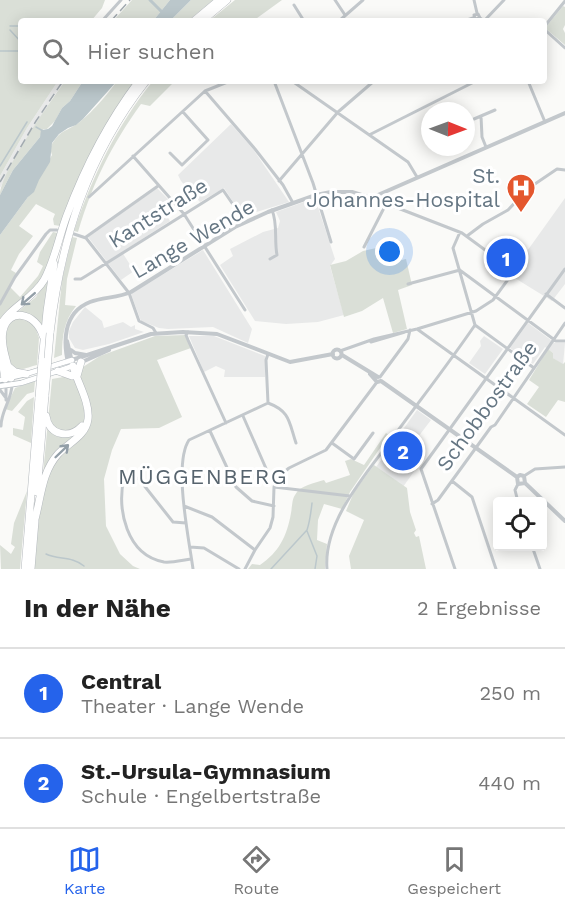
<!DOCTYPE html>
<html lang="de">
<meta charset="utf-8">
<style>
body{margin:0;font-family:"Work Sans",sans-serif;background:#f2f2f2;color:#222}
.controls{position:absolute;right:18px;bottom:18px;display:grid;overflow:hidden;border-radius:6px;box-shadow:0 3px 15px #0003}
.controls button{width:54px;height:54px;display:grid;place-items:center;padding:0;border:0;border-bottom:2px solid #e0e0e0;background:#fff;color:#222;font:30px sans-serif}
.compass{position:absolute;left:421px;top:102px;width:54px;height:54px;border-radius:50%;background:#fff;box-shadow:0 3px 15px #0003;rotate:91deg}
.you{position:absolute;left:390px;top:252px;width:21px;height:21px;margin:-15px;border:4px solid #fff;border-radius:50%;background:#1a73e8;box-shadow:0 0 0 9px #1a73e833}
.badge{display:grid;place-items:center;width:39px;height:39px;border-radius:50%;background:#2563eb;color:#fff;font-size:20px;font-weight:700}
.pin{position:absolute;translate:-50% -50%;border:3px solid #fff;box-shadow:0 2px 6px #0006}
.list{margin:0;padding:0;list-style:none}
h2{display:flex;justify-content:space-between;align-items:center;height:78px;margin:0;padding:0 24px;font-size:26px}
h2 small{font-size:20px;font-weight:400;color:#767676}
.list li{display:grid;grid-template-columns:39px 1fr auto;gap:18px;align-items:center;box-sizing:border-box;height:90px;padding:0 24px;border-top:2px solid #e0e0e0}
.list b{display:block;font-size:22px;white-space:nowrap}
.list p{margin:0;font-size:20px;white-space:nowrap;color:#767676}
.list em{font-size:20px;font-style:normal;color:#767676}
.icon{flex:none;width:33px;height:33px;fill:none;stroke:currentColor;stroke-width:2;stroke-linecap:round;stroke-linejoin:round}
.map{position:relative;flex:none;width:565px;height:569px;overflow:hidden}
.search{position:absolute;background:#fff;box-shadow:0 3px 15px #0003;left:18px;right:18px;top:18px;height:66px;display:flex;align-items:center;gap:15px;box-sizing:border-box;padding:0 21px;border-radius:6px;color:#767676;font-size:22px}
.sheet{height:258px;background:#fff}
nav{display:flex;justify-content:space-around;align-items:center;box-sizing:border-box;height:84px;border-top:2px solid #e0e0e0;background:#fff;font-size:16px;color:#767676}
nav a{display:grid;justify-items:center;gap:3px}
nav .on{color:#2563eb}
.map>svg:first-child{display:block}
.built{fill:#e8e9e9}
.green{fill:#dadfd7}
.water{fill:#bbc7cb}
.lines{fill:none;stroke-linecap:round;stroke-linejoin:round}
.stream{stroke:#bbc7cb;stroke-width:1.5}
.canal{stroke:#bbc7cb;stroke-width:3}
.secondary-casing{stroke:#b3babf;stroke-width:6}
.motorway-casing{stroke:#b4b9bd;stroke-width:8}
.minor{stroke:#c3c8cc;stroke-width:3}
.tertiary{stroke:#c3c8cc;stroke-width:4}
.secondary{stroke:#fff;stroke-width:4.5}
.motorway{stroke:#fff;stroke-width:7}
.rail{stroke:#a2aab0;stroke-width:1.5;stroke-dasharray:9 4.5;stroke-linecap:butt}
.motorway-bridge-casing{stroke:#b4b9bd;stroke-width:8;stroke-linecap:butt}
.motorway-bridge{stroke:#fff;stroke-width:7}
.oneway{stroke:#939fa8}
.labels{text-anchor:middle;stroke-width:6;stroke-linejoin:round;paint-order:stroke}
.poi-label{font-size:21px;fill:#657683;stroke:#fff;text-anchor:end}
.street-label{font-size:21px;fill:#657683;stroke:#fff}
.neighbourhood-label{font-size:22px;letter-spacing:1.5px;fill:#57646e;stroke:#fff}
</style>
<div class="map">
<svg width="565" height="569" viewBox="0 0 565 569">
<rect width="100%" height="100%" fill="#fafaf8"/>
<path class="built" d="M58,81H65L51,100L0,188V176L27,128Z
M231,124L253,149L289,202L253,213L250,209L241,214L224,188L200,202L181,181L178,175Z
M157,188L170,201L161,207L170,221L122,252L134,271L121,280L88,237Z
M315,198L335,259L330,266L344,315L318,322L286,324L255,321L220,265L233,256L230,249L263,232L278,228L280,221L276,212Z
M565,198V284L552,301L510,275Z
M203,250L252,329L248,343L213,327L168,329L159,328L141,321L131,294Z
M85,307L102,321L104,328L123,322L131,327L135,325V329L144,332L109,344L83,350L75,348L69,338V331L73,322Z
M528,323L555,343H565L563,365L553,358V353L545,347L533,364L510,348Z
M189,336H214L265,356V377H224L225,370L216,366L204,372Z
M484,336L503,349L485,374L469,363L481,346L480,341Z
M417,410L431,420L412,445L425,456L403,487L376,467Z"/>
<path class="green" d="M0,0H105L102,8L91,21H21V81H58L27,128L0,176Z
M132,0H170L153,21H113Z
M191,0H213L188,21H170Z
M235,0H282L253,21H209Z
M563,6L565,7V25L563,29L565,33V45L545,28Z
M65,81H83L70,101L62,108L55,121L47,129H43L40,137L13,170L0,195C0,173 50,102 65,81Z
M117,81H136L60,226L54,225L53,219L55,214L36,204L19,226L33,236L19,254L11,270L16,273L10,287L20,297L38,276L43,266L37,262L40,252L53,232L58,233C53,252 47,276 33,291C24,302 11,311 0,320V235L28,197L52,155C50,149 50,146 54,141C60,131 68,130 77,124C90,115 108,94 117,81Z
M153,81H175L150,106L141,104C111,146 93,182 78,232L74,231C92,177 117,125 153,81Z
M72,237L77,238L67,279L65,305L76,306C64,321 62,336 62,355L54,358L62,280Z
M385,246L389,263L406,259L412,285L398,290L407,329L393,333L383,298L362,311L344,317L330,265L346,261L363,251Z
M48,277L43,327C33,313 25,315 10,318L36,297Z
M20,317L33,321L39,338L37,365C31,366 24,370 18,369C6,367 2,334 8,325C11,320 16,319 20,317Z
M186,335L191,348L157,360L182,417L159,428L121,429L112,450L104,479L106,526L120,554L133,566L140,569H34L52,379L69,376L100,356L155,336Z
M548,349L553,353V358L563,364L565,362V402L558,400L546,417L527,404L539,387L529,380Z
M35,381L34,392L27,394L12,411L5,409L15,388Z
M34,397L31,443L13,435V428L23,430L25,417L18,412L27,401Z
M386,433L389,435L350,492L342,509L324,504L318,520L317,540L327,544L325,569H248L252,564L260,565C279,552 287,536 291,513C292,508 292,499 295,495C300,485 315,483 324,480L326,483L350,475L345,461L351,459L364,465Z
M374,465L407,488L410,512L416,530L414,533L416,537L419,536L426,569H351L349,556L364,520L346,511L354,492Z
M27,491L20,569H1L0,545L11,554L15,547L11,544L14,523Z"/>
<path class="water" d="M170,0H191L170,21H153Z
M83,81H117L83,119L76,125L68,128L59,134L52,143L50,162L39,180L34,192L28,197L0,235V195L13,170L40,137L41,130L48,129L52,126L62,108L70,101Z"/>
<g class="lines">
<path class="stream" d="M10,26H21
M10,30L21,42
M0,51H21
M36,127L43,131
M0,166L27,122
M307,531L317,556L315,569
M46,554C59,560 72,556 84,566
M271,569L307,530C310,521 311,512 312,503"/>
<path class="canal" d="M150,0L161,11"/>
<g class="secondary-casing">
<path id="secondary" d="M0,380L26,374L72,360
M0,386L21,383L73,366"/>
</g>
<g class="motorway-casing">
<path id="motorway" d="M194,21L219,0
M202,21L227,0
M0,326C10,307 33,299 44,280C55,260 59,236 67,215C85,167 108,122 139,81
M50,333C61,240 87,156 146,81
M0,348L5,379
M42,361L47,311L54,264
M9,367L15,372L26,374
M58,371L72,376
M77,376L81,362
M11,378C8,364 0,345 3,331C8,307 36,312 43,336
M46,416C49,436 70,439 82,426
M37,492L45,395
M34,523C41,499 41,473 58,454C68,443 86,436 88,419C90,402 77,382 73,366
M25,569L39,397
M31,569L35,521"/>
</g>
<path class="minor" d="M335,0L345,15
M474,0L477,13
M294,5L304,21
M480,18L475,19L474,15L478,14L480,18L484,21
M102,21L121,0
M339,21L363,0
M464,21L473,18
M484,21L504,0
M544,27L565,1
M544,29L565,48
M274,81L313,183L331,242
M292,81L408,162L417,177
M528,81L545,122
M205,91L255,149L283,185L293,203
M481,116L482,137L486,147
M474,119L495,110
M371,134L476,81
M170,153L182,165L208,140L183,112
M133,156L184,214L245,310
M279,181L338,112L374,81
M89,197L205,91L230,81
M460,232L453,248L475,325L534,368
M74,234L86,238L129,293L139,321L153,328L156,333
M467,236L483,224L508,210L529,188L557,169L565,170
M86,237L158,186
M364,247L386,204
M270,259L277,255C274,240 278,224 272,210
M461,271L556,341H565
M75,279H81L86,276L223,190L245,222
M408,284L460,270
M546,294L565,308
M0,304L15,277L46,234L50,230H57
M417,329L565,435
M188,332L186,335L188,340L226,423
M371,342L405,332
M340,351L374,339L417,329L476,311L493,300L512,274L511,269L462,233L372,198
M380,377L408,339L410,330
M6,386V400
M0,390L6,398
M268,403C290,411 289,422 296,443
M243,416L268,473L276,479
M1,426C1,410 13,398 12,383
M210,431L236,487L252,501L274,506
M332,443L354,459L373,433
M524,476L535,469L565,467
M452,481L472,497L496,569
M518,484L515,490L518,502
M274,487L350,496
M432,504L438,500L491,427L495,425L565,323
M184,506L212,517L255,550
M186,523L173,522L139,479L131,476L124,478C117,509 126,555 164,562C172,563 183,560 191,559
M532,546L540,569
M190,547L204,548L239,569
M193,569C189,539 173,464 189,440L268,403L266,360L268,354
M245,569L255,550L270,528L273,517L274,487L276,479L289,468L326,450L377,382
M327,569C323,521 367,473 394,436C421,399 449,363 475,325
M455,569L421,469L565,269"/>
<path class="tertiary" d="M67,341L73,366L109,350
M332.5 354a4.5 4.5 0 1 1 9 0a4.5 4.5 0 1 1-9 0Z
M71,350L75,353L86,355
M342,355L378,377
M72,360L151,334L183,332L217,334L290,362L333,354
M69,367C63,344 62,313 90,302C103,297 118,298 131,292L235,227L268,212L316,195L331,192H352L371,198L565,113
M370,374L377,382L381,381
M381,381L517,477
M525,483L518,484L517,477L520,475L524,476L525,483L565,521"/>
<use href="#secondary" class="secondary"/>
<use href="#motorway" class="motorway"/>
<path class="rail" d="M111,21L130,0
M0,182L36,121L63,81"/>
<g class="motorway-bridge-casing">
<path id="motorway-bridge" d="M45,395L50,333
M39,397L42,361"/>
</g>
<use href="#motorway-bridge" class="motorway-bridge"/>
</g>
<defs><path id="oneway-shaft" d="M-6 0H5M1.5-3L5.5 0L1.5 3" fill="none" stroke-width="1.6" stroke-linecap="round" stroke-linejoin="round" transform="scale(1.5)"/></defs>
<g class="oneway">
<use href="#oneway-shaft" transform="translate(28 299) rotate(139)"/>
<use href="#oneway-shaft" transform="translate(62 451) rotate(-44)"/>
</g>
<defs>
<g id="hospital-pin" transform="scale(1.5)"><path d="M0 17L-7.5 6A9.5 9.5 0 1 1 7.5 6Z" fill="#e4572e" stroke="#fff"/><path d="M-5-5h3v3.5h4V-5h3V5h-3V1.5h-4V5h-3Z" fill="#fff"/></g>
</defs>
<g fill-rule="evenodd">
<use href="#hospital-pin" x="521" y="188"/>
</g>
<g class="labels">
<g class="poi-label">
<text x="500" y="183">St.<tspan x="500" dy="24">Johannes-Hospital</tspan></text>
</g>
<g class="street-label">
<text transform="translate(158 213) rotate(-32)" y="7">Kantstraße</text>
<text transform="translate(193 239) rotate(-30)" y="7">Lange Wende</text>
<text transform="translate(487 406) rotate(-54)" y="7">Schobbostraße</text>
</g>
<g class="neighbourhood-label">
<text x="203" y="484">MÜGGENBERG</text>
</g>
</g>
</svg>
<div class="controls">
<button><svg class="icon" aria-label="locate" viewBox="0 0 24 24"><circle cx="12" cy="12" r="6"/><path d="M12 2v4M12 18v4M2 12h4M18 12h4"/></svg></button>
</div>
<svg class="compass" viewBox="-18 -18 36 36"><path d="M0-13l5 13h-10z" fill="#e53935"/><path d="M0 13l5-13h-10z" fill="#767676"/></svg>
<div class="you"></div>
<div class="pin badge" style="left:506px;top:258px">1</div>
<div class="pin badge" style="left:403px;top:451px">2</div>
<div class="search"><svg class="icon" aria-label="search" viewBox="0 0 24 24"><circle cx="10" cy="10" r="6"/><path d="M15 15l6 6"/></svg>Hier suchen</div>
</div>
<section class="sheet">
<h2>In der Nähe<small>2 Ergebnisse</small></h2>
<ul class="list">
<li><span class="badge">1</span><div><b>Central</b><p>Theater · Lange Wende</p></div><em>250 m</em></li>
<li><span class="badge">2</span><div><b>St.-Ursula-Gymnasium</b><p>Schule · Engelbertstraße</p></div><em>440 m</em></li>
</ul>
</section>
<nav>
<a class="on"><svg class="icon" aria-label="map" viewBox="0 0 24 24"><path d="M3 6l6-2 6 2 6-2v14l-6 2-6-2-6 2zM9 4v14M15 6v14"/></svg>Karte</a>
<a><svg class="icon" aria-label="directions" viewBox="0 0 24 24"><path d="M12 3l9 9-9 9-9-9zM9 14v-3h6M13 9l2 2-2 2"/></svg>Route</a>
<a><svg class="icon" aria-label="saved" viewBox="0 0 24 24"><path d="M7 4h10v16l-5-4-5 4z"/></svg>Gespeichert</a>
</nav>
